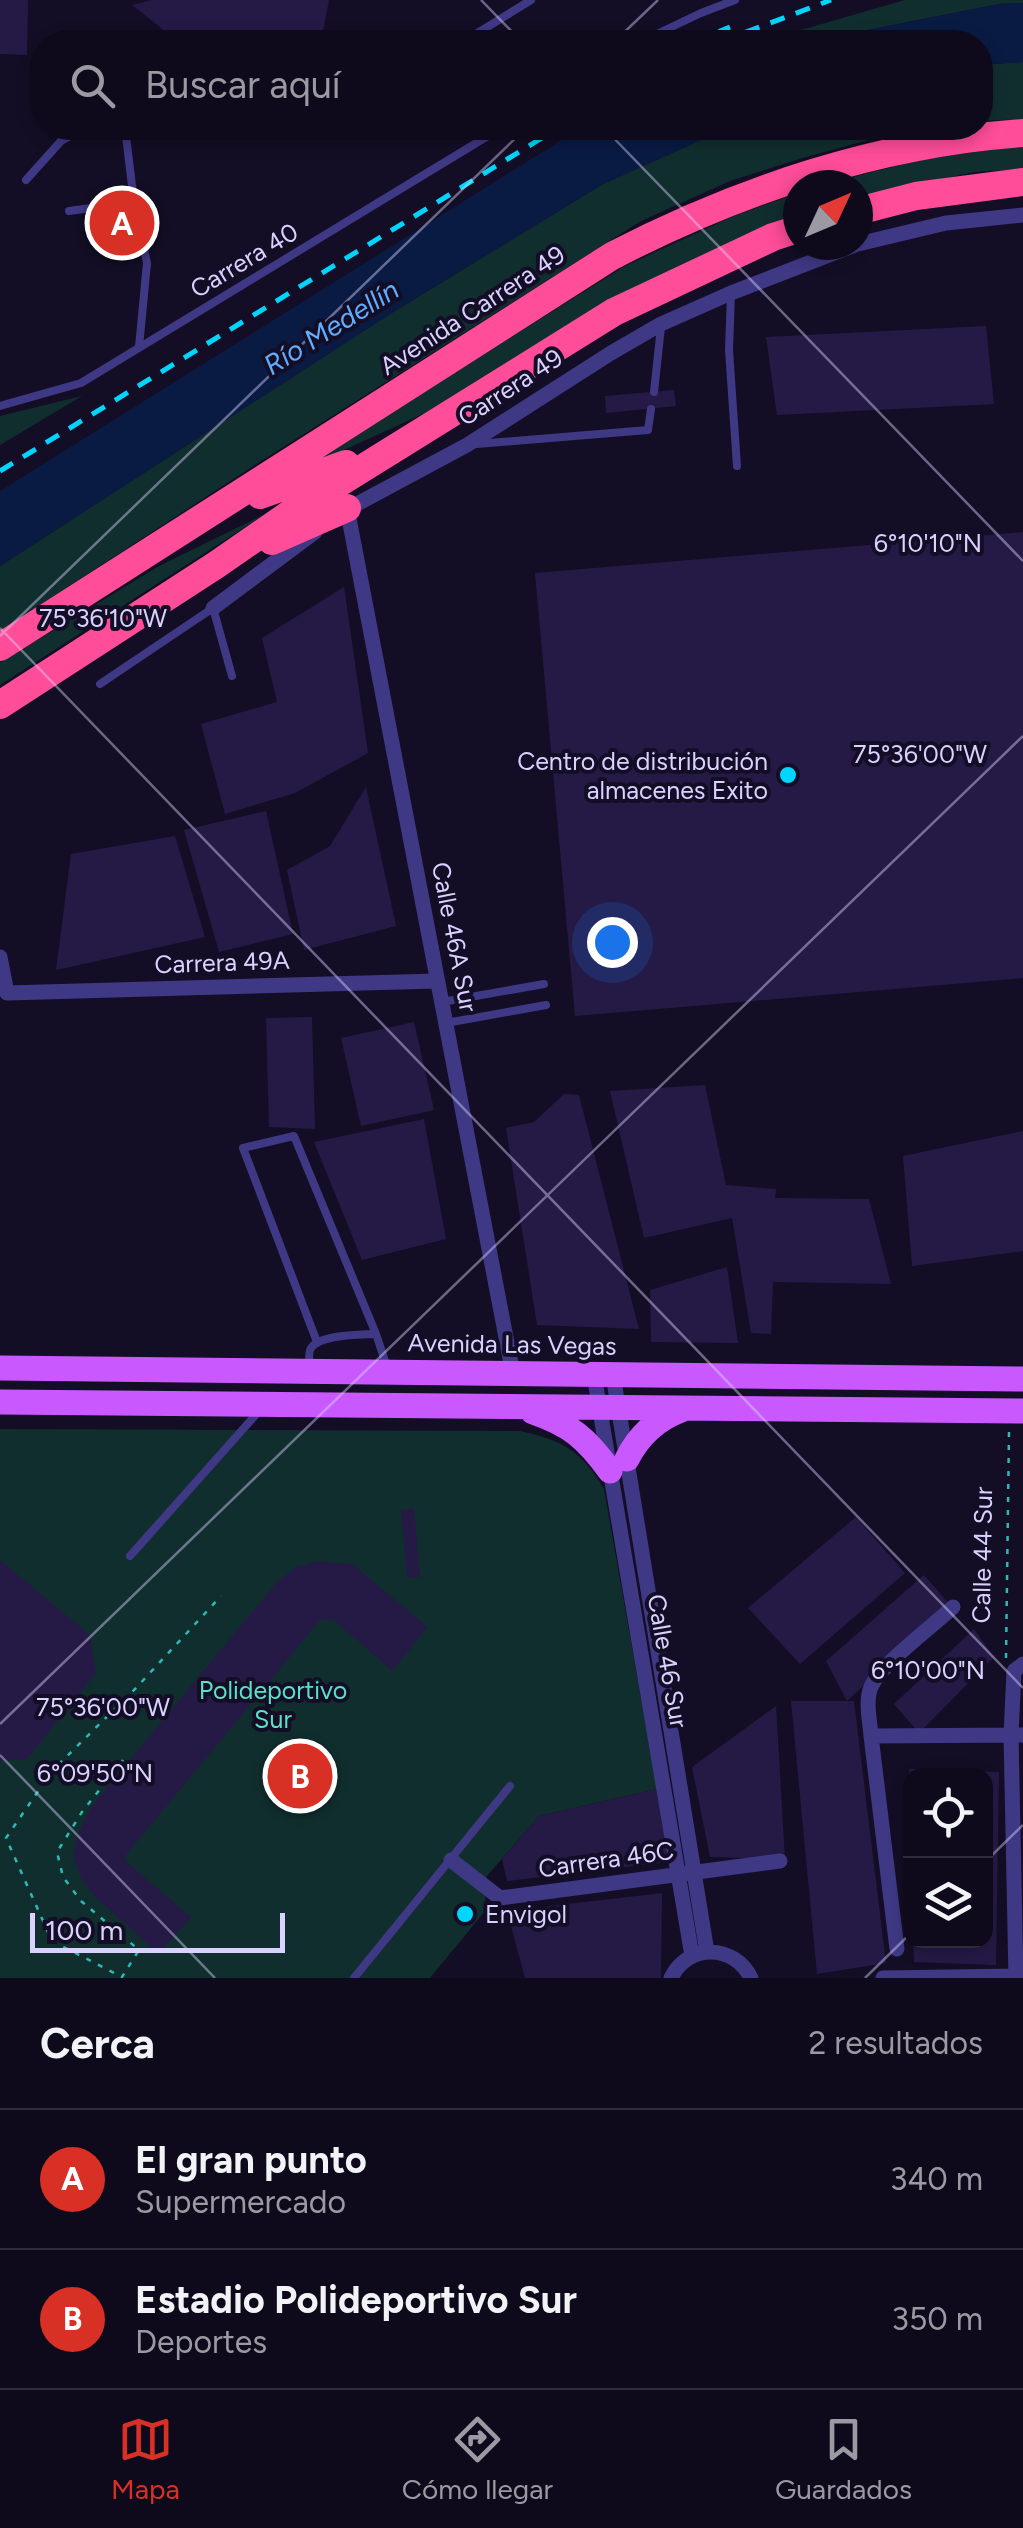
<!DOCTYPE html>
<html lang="es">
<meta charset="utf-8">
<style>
body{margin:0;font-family:Figtree,sans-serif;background:#1c1829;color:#f1f3f6}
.controls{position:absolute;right:30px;bottom:30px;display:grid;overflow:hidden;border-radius:20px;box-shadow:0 5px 15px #0003}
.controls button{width:90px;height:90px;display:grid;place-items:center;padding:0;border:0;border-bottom:2px solid #2e2b3b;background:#0e0a1c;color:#f1f3f6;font:50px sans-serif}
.compass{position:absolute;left:783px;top:170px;width:90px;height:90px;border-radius:50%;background:#0e0a1c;box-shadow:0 5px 15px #0003;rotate:46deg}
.scale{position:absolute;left:30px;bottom:25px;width:255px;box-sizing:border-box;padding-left:10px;border:5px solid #d9d2ff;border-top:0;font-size:28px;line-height:35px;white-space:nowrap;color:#d9d2ff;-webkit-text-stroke:8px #130e25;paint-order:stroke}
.you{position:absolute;left:612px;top:942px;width:35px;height:35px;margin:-25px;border:8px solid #fff;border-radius:50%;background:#1a73e8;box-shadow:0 0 0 15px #1a73e833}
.badge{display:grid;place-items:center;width:65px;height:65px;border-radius:50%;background:#d93025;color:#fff;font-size:32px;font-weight:700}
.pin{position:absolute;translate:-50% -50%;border:5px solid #fff;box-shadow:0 2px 10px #0006}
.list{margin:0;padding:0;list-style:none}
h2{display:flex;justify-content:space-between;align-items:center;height:130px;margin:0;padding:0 40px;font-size:42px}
h2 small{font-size:32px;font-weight:400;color:#9b9aa3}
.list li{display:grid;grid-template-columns:65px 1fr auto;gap:30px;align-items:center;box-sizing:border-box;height:140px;padding:0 40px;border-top:2px solid #2e2b3b}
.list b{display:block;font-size:38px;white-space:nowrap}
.list p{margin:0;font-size:32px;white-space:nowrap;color:#9b9aa3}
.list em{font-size:32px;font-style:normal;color:#9b9aa3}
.icon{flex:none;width:55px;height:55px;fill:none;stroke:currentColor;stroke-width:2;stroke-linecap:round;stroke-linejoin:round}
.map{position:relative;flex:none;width:1023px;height:1978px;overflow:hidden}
.search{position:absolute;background:#0e0a1c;box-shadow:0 5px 15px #0003;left:30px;right:30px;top:30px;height:110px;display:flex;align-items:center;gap:25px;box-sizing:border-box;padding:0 35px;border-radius:40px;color:#9b9aa3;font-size:38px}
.sheet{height:410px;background:#0e0a1c}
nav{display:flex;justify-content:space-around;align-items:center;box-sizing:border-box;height:140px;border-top:2px solid #2e2b3b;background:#0e0a1c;font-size:28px;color:#9b9aa3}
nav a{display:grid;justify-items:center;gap:5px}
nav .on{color:#d93025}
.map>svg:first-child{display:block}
.green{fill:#112e2f}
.water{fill:#091b43}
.building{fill:#251a46}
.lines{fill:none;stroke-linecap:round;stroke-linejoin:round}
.path{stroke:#2cb9b8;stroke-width:2.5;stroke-dasharray:5 8;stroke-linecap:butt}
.lane{stroke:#3f3885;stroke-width:8}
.street{stroke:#3f3885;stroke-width:15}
.primary{stroke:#c959ff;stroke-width:25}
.highway{stroke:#ff4d99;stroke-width:28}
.rail{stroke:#00d6fd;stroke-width:5;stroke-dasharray:15 12;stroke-linecap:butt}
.ticks{fill:none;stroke:#d9d2ff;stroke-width:2.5;stroke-opacity:0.45}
.poi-dot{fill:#00d6fd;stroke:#130e25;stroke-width:4}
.labels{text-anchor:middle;stroke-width:8;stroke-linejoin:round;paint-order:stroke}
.street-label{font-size:25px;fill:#d9d2ff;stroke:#130e25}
.poi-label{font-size:25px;fill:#d9d2ff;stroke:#130e25;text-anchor:end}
.park-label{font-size:25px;fill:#5ae2c7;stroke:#130e25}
.water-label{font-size:28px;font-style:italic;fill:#60adff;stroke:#130e25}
.ticks-label{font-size:25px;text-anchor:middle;fill:#d9d2ff;stroke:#130e25;stroke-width:8;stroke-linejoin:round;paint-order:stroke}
</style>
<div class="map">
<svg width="1023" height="1978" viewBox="0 0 1023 1978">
<rect width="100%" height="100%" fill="#130e25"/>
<path class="green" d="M905,0H1023V3L999,4L807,42H770L801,30Z
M1023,62V119L981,121L980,65Z
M728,128H935L883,136L799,159L730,181L641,221L258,463L0,631V566L390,314L603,184Z
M1012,147H1023V169L974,172L858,197V185H822L920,160Z
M798,193V217L436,408L289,475L627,265L734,216Z
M82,396L0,445V416Z
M267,513L0,685V663L159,566Z
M0,1429L520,1431C562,1440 582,1451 604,1489L657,1789L539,1816L486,1877L485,1911L430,1978H0Z"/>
<path class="water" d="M1023,3V62L981,65L980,42H807L999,4Z
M581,128H728L603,184L390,314L0,566V491Z"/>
<path class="building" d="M0,0H28L27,55L0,54Z
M152,0H329L321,42H179L132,5Z
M986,326L994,404L777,415L766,337Z
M674,390L676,406L606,413L605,396Z
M1023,532V978L575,1016L535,573Z
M344,587L368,753L295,793L225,814L201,724L277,702L262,638Z
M366,787L396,926L304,950L287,870L330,846Z
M266,811L293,934L219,952L184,830Z
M175,836L205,937L56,970L71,854Z
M312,1017L315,1129L269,1127L266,1018Z
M414,1022L434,1110L361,1126L341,1038Z
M705,1085L726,1185L776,1189L775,1198L869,1199L891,1284L773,1282L771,1334L751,1333L732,1218L644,1238L610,1091Z
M564,1094L579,1095L639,1329L537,1325L506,1128L534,1122Z
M424,1119L446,1239L362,1260L314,1142Z
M1023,1131V1251L912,1266L903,1156Z
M727,1267L738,1343L651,1342L650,1290Z
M414,1509L420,1577L407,1578L401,1510Z
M856,1517L905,1573L800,1664L748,1608Z
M0,1560L90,1635L96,1673L27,1759L0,1761Z
M318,1561L352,1564L428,1627L392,1671L335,1621L327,1619L319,1621L278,1671L126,1855V1860L130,1865L191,1917L159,1954L95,1897L81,1878L73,1856L78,1833L91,1807L276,1583L296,1567Z
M924,1575L950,1605L847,1701H854L886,1963L817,1974L791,1701H847L826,1661Z
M974,1629L994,1657L919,1733L894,1704Z
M776,1706L785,1859L710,1857L692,1767Z
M909,1769L999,1772L996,1965L914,1962L913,1940H986V1776H909Z
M657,1789L669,1862L507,1881L502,1859L539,1816Z
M662,1893L661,1978H525L507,1911Z"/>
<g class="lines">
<path class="path" d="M1006,1658L1009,1431
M123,1760L82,1812L57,1852L63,1877L81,1901L139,1950L122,1977L52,1941L6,1838L52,1771L136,1688L221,1596"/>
<path class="lane" d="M463,42L531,0
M640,42L701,13L735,0
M125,128L134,202L147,263L139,347
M26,180L61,141L85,128
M69,211L134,202
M731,293L729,350L737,466
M654,392L661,327
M0,406L81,383L501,128
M477,444L648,430L651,409
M100,684L213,608L232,676
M442,1002L544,984
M446,1023L546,1005
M376,1334L387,1367
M309,1367C309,1365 309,1352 310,1350C317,1334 360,1335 376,1334L294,1136L243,1148L317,1342
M130,1556L260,1410
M354,1978L510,1786"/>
<path class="street" d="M858,244L946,223L1023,215
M347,508L513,1374
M342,512L467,445L611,353L661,324L731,293L855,245
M213,608L315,532
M0,957L7,993
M7,993L437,981
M594,1375L692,1956
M613,1375L707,1952
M871,1736C870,1721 865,1702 871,1687C881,1664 933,1626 953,1607
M451,1860L500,1898L780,1861
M897,1949L871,1736L1023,1735
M671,1978C688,1943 734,1944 751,1978
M883,1978L1023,1976
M1016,1978L1011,1735L1014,1671L1023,1664"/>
<path class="primary" d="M0,1368L1023,1379
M0,1402L1023,1411
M533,1412C571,1425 587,1439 610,1471
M627,1459C639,1435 657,1419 681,1410"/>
<path class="highway" d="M858,211L916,196L1023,182
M260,495L346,464
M272,541L347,508
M0,647L612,256C739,190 880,143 1023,133
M0,705L216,565L294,511L614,312L773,237L798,229"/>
<path class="rail" d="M694,42L730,27
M720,42L831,0
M0,471L558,128"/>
</g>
<path class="ticks" d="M481,0L522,42M614,42L658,0M604,128L1023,561M0,628L1023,1688M0,636L526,128M0,1724L1023,736M0,1755L215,1978M986,1861L1023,1825M865,1978L910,1934"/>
<g class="poi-dot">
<circle cx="788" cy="775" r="10"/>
<circle cx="465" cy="1914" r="10"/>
</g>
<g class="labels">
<g class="street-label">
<text transform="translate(244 260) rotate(-31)" y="9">Carrera 40</text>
<text transform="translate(472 310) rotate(-33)" y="9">Avenida Carrera 49</text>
<text transform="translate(510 387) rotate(-33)" y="9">Carrera 49</text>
<text transform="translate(455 937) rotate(79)" y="9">Calle 46A Sur</text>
<text transform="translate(222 962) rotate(-2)" y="9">Carrera 49A</text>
<text transform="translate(512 1344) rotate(1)" y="9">Avenida Las Vegas</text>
<text transform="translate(982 1555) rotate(-89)" y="9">Calle 44 Sur</text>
<text transform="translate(668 1661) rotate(80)" y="9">Calle 46 Sur</text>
<text transform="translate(606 1859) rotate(-8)" y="9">Carrera 46C</text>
</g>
<g class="poi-label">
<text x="768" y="770">Centro de distribución<tspan x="768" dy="29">almacenes Exito</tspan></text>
<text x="485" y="1923" text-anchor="start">Envigol</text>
</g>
<g class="park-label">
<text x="273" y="1699">Polideportivo<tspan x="273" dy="29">Sur</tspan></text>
</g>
<g class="water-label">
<text transform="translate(331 327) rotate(-32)" y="10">Río Medellín</text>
</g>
</g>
<g class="ticks-label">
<text x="928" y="552">6°10'10"N</text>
<text x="103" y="627">75°36'10"W</text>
<text x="920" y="763">75°36'00"W</text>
<text x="928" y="1679">6°10'00"N</text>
<text x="103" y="1716">75°36'00"W</text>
<text x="95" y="1782">6°09'50"N</text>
</g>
</svg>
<div class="controls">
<button><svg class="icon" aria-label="locate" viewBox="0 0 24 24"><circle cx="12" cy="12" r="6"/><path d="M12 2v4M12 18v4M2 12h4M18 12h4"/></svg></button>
<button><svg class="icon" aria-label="layers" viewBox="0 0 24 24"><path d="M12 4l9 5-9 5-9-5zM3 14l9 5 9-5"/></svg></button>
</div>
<svg class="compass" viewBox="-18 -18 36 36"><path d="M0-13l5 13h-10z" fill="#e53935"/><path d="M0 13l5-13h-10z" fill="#9b9aa3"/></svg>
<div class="scale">100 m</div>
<div class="you"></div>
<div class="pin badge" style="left:122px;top:223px">A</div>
<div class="pin badge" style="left:300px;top:1776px">B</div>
<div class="search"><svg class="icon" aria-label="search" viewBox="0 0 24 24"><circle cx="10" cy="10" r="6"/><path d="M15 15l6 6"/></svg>Buscar aquí</div>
</div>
<section class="sheet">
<h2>Cerca<small>2 resultados</small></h2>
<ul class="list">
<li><span class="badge">A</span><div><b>El gran punto</b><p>Supermercado</p></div><em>340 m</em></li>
<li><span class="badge">B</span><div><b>Estadio Polideportivo Sur</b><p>Deportes</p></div><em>350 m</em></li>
</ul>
</section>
<nav>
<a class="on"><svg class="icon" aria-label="map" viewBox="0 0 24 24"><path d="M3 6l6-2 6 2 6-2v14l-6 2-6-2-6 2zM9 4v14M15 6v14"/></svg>Mapa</a>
<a><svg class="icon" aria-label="directions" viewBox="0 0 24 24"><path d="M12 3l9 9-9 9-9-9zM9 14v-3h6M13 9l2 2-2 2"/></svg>Cómo llegar</a>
<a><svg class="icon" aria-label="saved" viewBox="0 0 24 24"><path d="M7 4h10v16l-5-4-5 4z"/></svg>Guardados</a>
</nav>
